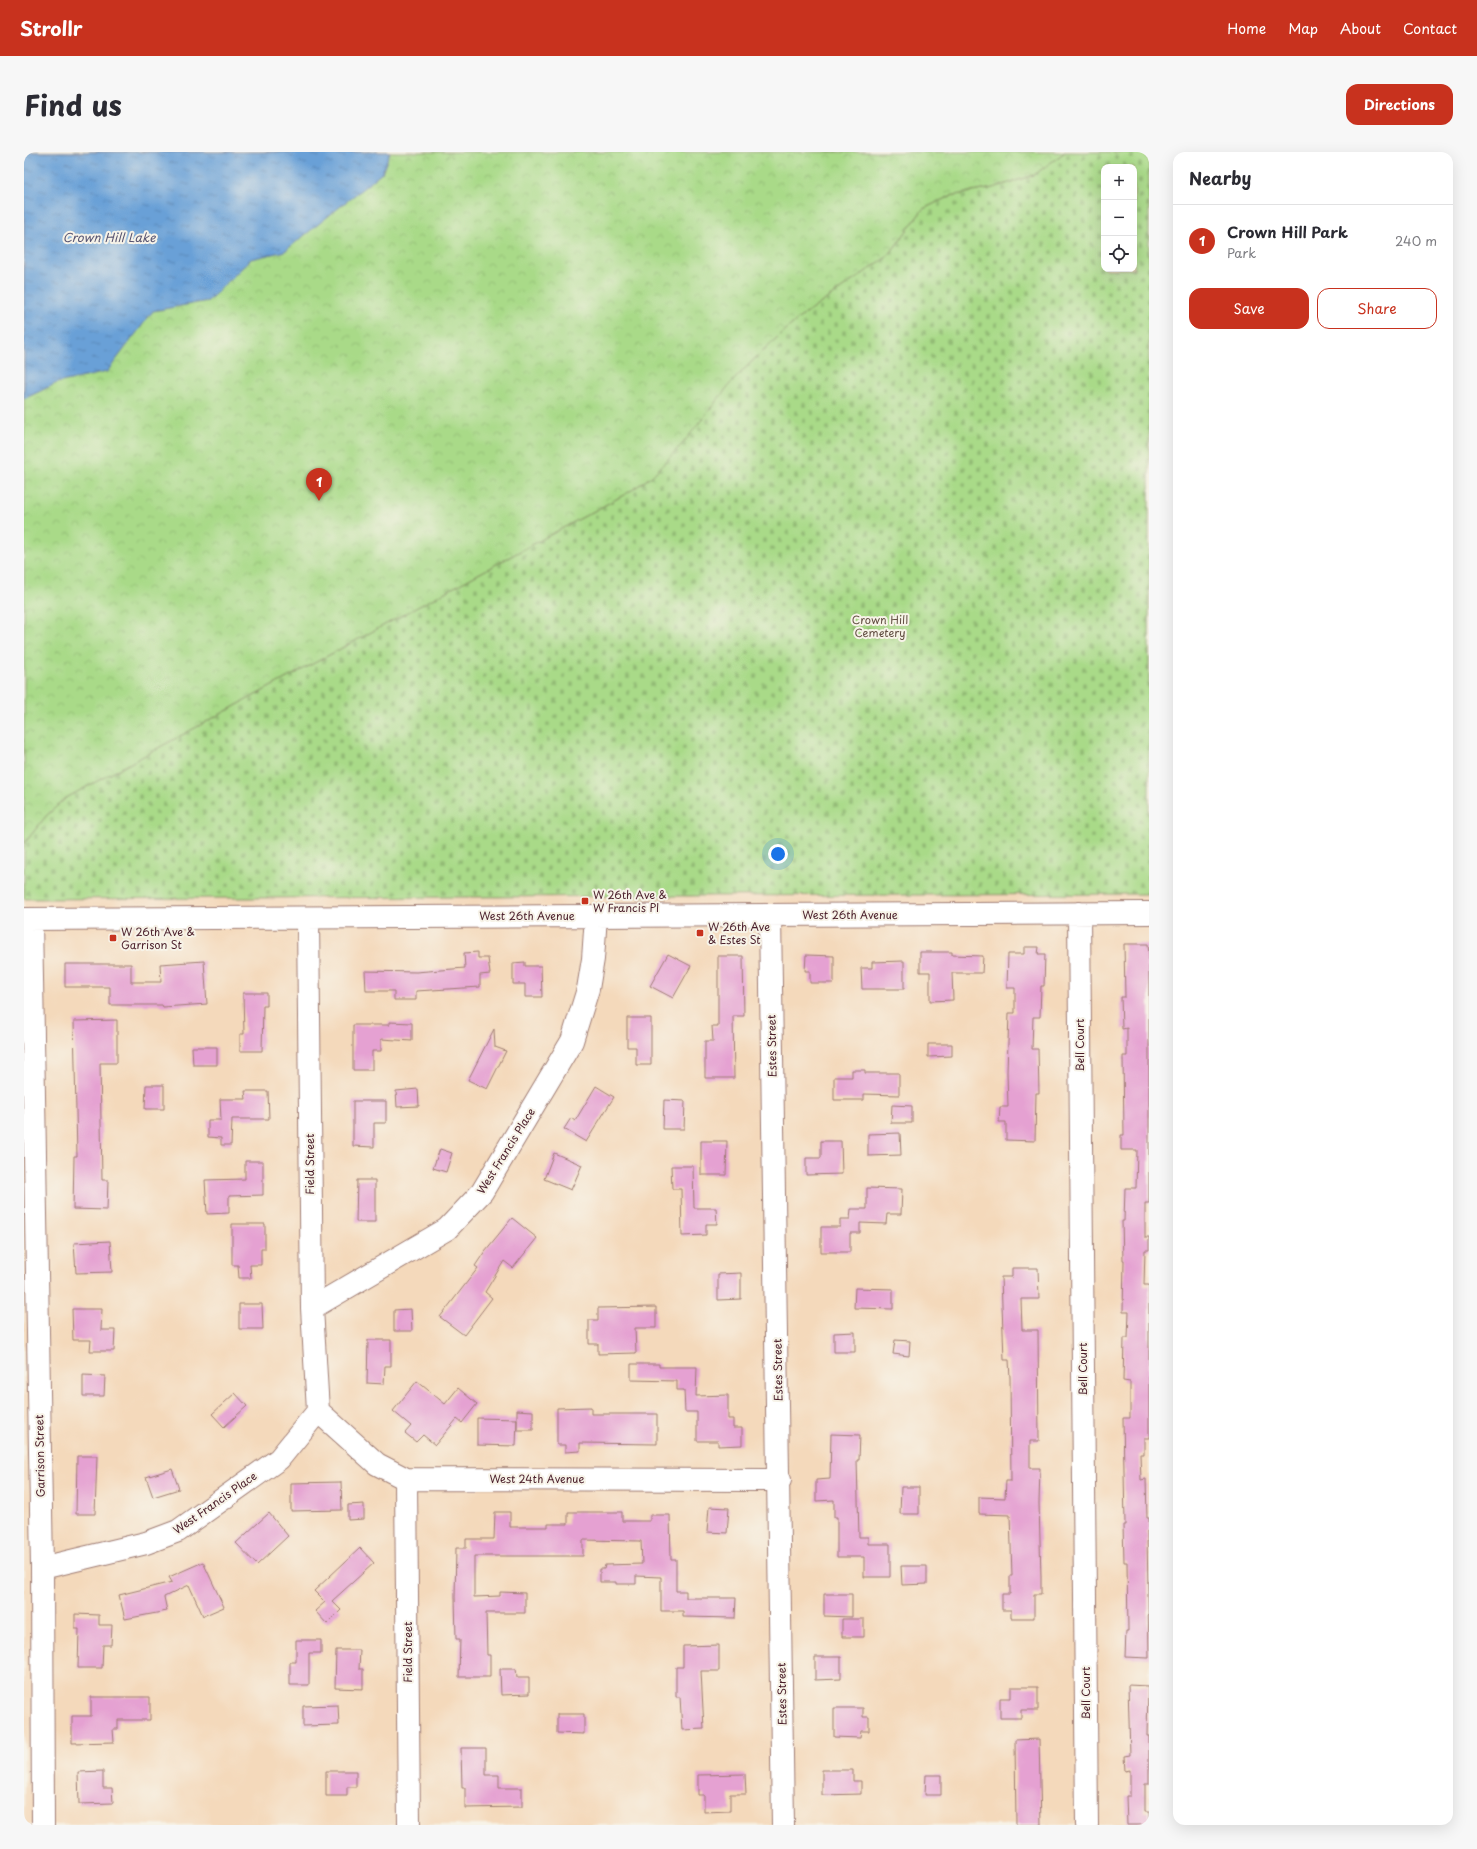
<!DOCTYPE html>
<meta charset="utf-8">
<style>
body{margin:0;font-family:"Playpen Sans",sans-serif;background:#f7f7f7;color:#2b2b33}
.controls{position:absolute;right:12px;top:12px;display:grid;overflow:hidden;border-radius:8px;box-shadow:0 4px 16px #0002}
.controls button{width:36px;height:36px;display:grid;place-items:center;padding:0;border:0;border-bottom:1px solid #e1e1e2;background:#fff;color:#2b2b33;font:20px sans-serif}
.you{position:absolute;left:754px;top:702px;width:14px;height:14px;margin:-10px;border:3px solid #fff;border-radius:50%;background:#1a73e8;box-shadow:0 0 0 6px #1a73e833}
.badge{display:grid;place-items:center;width:26px;height:26px;border-radius:50%;background:#c8321e;color:#fff;font-size:13px;font-weight:700}
.pin{position:absolute;translate:-50% -33px;filter:drop-shadow(0 1px 2px #0008)}
.pin::after{content:'';position:absolute;top:21px;width:14px;height:12px;background:inherit;clip-path:polygon(0 0,100% 0,50% 100%)}
.list{margin:0;padding:0;list-style:none}
h2{display:flex;justify-content:space-between;align-items:center;height:52px;margin:0;padding:0 16px;font-size:17px}
h2 small{font-size:13px;font-weight:400;color:#7c7c81}
.list li{display:grid;grid-template-columns:26px 1fr auto;gap:12px;align-items:center;box-sizing:border-box;height:72px;padding:0 16px;border-top:1px solid #e1e1e2}
.list b{display:block;font-size:15px;white-space:nowrap}
.list p{margin:0;font-size:13px;white-space:nowrap;color:#7c7c81}
.list em{font-size:13px;font-style:normal;color:#7c7c81}
.actions{display:flex;gap:8px;padding:12px 16px}
.actions a{flex:1;padding:9px 0;border:1px solid #c8321e;border-radius:12px;text-align:center;font-size:14px;color:#c8321e}
.actions .main{background:#c8321e;color:#fff}
.icon{flex:none;width:22px;height:22px;fill:none;stroke:currentColor;stroke-width:2;stroke-linecap:round;stroke-linejoin:round}
.map{position:relative;flex:none;width:1125px;height:1673px;overflow:hidden;border-radius:12px}
header{display:flex;align-items:center;gap:24px;box-sizing:border-box;height:56px;padding:0 20px;background:#c8321e;color:#fff}
header strong{font-size:19px}
nav{display:flex;gap:22px;margin-inline-start:auto;font-size:14px}
.intro{display:flex;align-items:center;justify-content:space-between;box-sizing:border-box;height:96px;padding:0 24px}
h1{margin:0;font-size:28px}
.button{padding:10px 18px;border-radius:12px;background:#c8321e;color:#fff;font-size:14px;font-weight:700}
main{display:flex;gap:24px;padding:0 24px}
aside{flex:1;background:#fff;border-radius:12px;box-shadow:0 4px 16px #0002}
.map>svg:first-child{display:block}
.cemetery{fill:url(#cemetery-stones);stroke:#7a7c5a;fill-rule:evenodd}
.park{fill:url(#park-crowns);stroke:#7a7c5a}
.water{fill:url(#water-ripples);stroke:#5a6081}
.building{fill:#e5a1d2}
.lines{fill:none;stroke-linecap:round;stroke-linejoin:round}
.minor-casing{stroke:#9f7c73;stroke-width:24}
.minor{stroke:#fff;stroke-width:22}
.poi-dot{fill:#c8321e;stroke:#f7f3e8;stroke-width:1.5}
.labels{text-anchor:middle;stroke-width:4;stroke-linejoin:round;paint-order:stroke}
.park-label{font-size:11px;fill:#624e42;stroke:#f7f3e8}
.poi-label{font-size:11px;fill:#4a1f2b;stroke:#f7f3e8;text-anchor:start}
.street-label{font-size:11px;fill:#4a1f2b;stroke:#f7f3e8}
.water-label{font-size:12px;font-style:italic;fill:#565370;stroke:#f7f3e8}
</style>
<header>
<strong>Strollr</strong>
<nav><a>Home</a><a>Map</a><a>About</a><a>Contact</a></nav>
</header>
<div class="intro"><h1>Find us</h1><a class="button">Directions</a></div>
<main>
<div class="map">
<svg width="1125" height="1673" viewBox="0 0 1125 1673">
<defs>
<pattern id="cemetery-stones" width="16" height="16" patternUnits="userSpaceOnUse"><rect width="16" height="16" fill="#a9da88"/><path d="M2 7V4a2 2 0 0 1 4 0v3zM10 15v-3a2 2 0 0 1 4 0v3z" fill="#93bb76"/></pattern>
<pattern id="park-crowns" width="20" height="18" patternUnits="userSpaceOnUse"><rect width="20" height="18" fill="#a9da88"/><path d="M2 6a3 3 0 1 1 6 0M12 15a3 3 0 1 1 6 0" fill="none" stroke="#93bb76"/></pattern>
<pattern id="water-ripples" width="26" height="14" patternUnits="userSpaceOnUse"><rect width="26" height="14" fill="#69a0d7"/><path d="M2 4q2-2 4 0t4 0M15 11q2-2 4 0t4 0" fill="none" stroke="#5882af"/></pattern>
</defs>
<rect width="100%" height="100%" fill="#f7f3e8"/>
<filter id="ink" filterUnits="userSpaceOnUse"><feTurbulence type="fractalNoise" baseFrequency=".025" numOctaves="2"/><feDisplacementMap in="SourceGraphic" scale="8" xChannelSelector="R" yChannelSelector="G"/><feConvolveMatrix kernelMatrix="1 2 1 2 8 2 1 2 1" color-interpolation-filters="sRGB"/></filter>
<filter id="wash" filterUnits="userSpaceOnUse"><feTurbulence type="fractalNoise" baseFrequency=".012" numOctaves="4" result="noise"/><feDisplacementMap in="SourceGraphic" scale="16" xChannelSelector="R" yChannelSelector="G"/><feGaussianBlur stdDeviation="0.9" result="paint"/><feColorMatrix in="noise" values="0 0 0 0 0 0 0 0 0 0 0 0 0 0 0 0 0 1.4 0 .05"/><feComposite in="paint" operator="in"/></filter>
<g filter="url(#wash)">
<rect width="100%" height="100%" fill="#f4d9bb"/>
<path class="cemetery" d="M1041,0H1125V742L0,747V692L22,664L42,646L605,340L628,324L706,232L737,200L774,167L864,104L899,57L926,44L969,36L1010,23ZM1080,15H1110V117H1080Z"/>
<path class="park" d="M0,0H1041L1010,23L969,36L926,44L899,57L864,104L774,167L737,200L706,232L660,290L628,324L605,340L42,646L22,664L0,692Z"/>
<path class="water" d="M0,0H366L358,21L261,99L227,107L184,149L129,159L83,220L33,231L0,247Z"/>
<g id="blocks">
<path class="building" d="M1100,792H1124L1125,803V1051H1121V1085H1125V1098H1121L1120,1133H1125V1286H1120V1302H1116L1117,1328L1122,1327L1123,1366H1125V1379H1123L1125,1506L1101,1505L1102,1479H1104L1103,1410H1100L1099,1373H1101L1099,1266H1106V1230L1099,1229L1100,1186H1104L1105,1160H1099L1100,1108H1099L1098,1069H1100L1101,1036H1112L1113,998H1097V983H1100L1099,904H1103V876L1098,877L1097,845H1101Z
M1000,795H1015L1014,802H1021L1020,834H1017L1016,865H1009L1008,897H1014L1015,941H1012L1011,989L982,988V970H975L976,955H984L983,920L985,861H991V836H983L984,802H1000Z
M454,800V806H464L466,822L456,823V835L392,839V848H370V839H342L341,819L392,820L441,816L440,801Z
M896,800H928V803L959,804L958,821H928L929,848L906,849V820H896Z
M644,802L667,814L649,846L626,834Z
M782,803L810,804V831H786V819H781Z
M694,804H719L720,864H709L710,926H681V889H689L688,874H694Z
M180,809L183,852L139,855L138,853H86V835H41V812H107V830H137L136,812Z
M880,809V837H838L837,816H848V810Z
M501,810V814H517L518,845H501V832H489V811Z
M219,841H243V854H239L238,899H216V882H220Z
M603,866H627V913H612V895H603Z
M93,868V911H76L78,1028H84L83,1058L49,1057L50,1004H53L50,869Z
M365,870L388,871V889L357,887V899H348V918H329V873H365Z
M470,877L471,895L482,899L463,937L444,928Z
M904,892H928V904L904,905Z
M168,895H193V913H169Z
M828,918H841V921H875V943L840,942V948H810V925H828Z
M122,933H140V957H121Z
M572,934L590,945L562,990L540,977L547,966L551,969Z
M394,937L395,954L373,955L372,939Z
M221,939H244L245,967H208L207,993H197V986L184,985V968H197L196,947H222Z
M640,948L661,949L660,977H639Z
M329,949H362V971H350V995L329,994Z
M868,953L888,954V971H867Z
M876,981L877,1003L844,1004V982Z
M677,989H703L702,1023H677Z
M797,989H817L818,1022L782,1023V1006H797Z
M416,997L428,1001L422,1020L409,1016Z
M530,1001L558,1013L547,1038L520,1027Z
M221,1009H239V1043L205,1044V1061L183,1062L181,1028L221,1027Z
M647,1014H669L670,1056H692L693,1072H682V1083L658,1084L657,1037H648Z
M333,1028H351V1070H332Z
M843,1036L878,1037L877,1062H863L862,1072L836,1071V1081H826V1100H797V1075H816V1067H826L827,1057H843Z
M488,1066L513,1086L489,1116L480,1109L461,1140L468,1146L440,1183L416,1165L454,1116L451,1114L461,1099Z
M208,1072H241V1097H237V1113H226L227,1126H215L214,1113H208Z
M86,1089L88,1120L52,1121L50,1091Z
M988,1116H1014L1015,1147H997L998,1178H1014L1015,1289H1006V1316H1016L1015,1351L1017,1425V1442H1010V1466H987V1458H978V1442H986V1424H988L986,1363L955,1362V1345L981,1346L982,1329H987L986,1226L985,1208H980L977,1125H988Z
M717,1121V1147L694,1148V1122Z
M831,1136L869,1137V1157L830,1156Z
M215,1152H238L239,1177H215Z
M632,1155V1176H611L612,1201L574,1202V1192H565V1168H574V1156Z
M48,1157H78L77,1178H91L90,1199H66L67,1188H49Z
M387,1157L388,1179H370V1158Z
M831,1180V1200H810V1181Z
M344,1188H367V1214H361L360,1232L343,1231Z
M871,1188L886,1189L885,1204L869,1202Z
M607,1212H635V1215H673L672,1244L704,1243V1267H709V1276H718V1293L694,1294V1289H673V1260H661L660,1238H653V1229L607,1228Z
M59,1223L81,1224L80,1244H59Z
M393,1229L421,1252L434,1236L453,1252L438,1271L433,1267L411,1293L399,1283L392,1290L381,1281L387,1274L369,1259Z
M211,1241L223,1254L200,1275L188,1262Z
M567,1255V1262H633V1292L556,1291V1299L541,1300V1293H533V1256Z
M493,1258L509,1259V1278H493Z
M453,1266L493,1267L492,1294L453,1293Z
M807,1282L836,1283L835,1308H833L835,1385H844V1392H866V1425H840V1405H813V1365H810V1348L792,1349V1328L806,1327Z
M53,1304H73L71,1362H52Z
M148,1317L155,1337L129,1345L122,1325Z
M317,1330L318,1358L267,1359V1331Z
M877,1335H895V1362H876Z
M340,1352V1367L324,1368V1353Z
M685,1355L705,1356L703,1381L683,1380Z
M471,1360H486V1375H524V1372H544V1360H598V1369H626V1363H646L647,1407H652V1439H662V1446H712L711,1466L659,1465V1459H637V1425L612,1424V1432H592V1430H576V1417H580L581,1413L618,1412L617,1389L559,1388V1404H450V1445L476,1444V1440L501,1441V1461H462L463,1503H466V1525H435L436,1487H432L431,1445L432,1396H442V1387H470Z
M245,1361L264,1384L233,1413L212,1391Z
M336,1396L350,1411L308,1449L317,1458L303,1472L291,1459L301,1450L290,1439Z
M179,1410L200,1455L179,1464L165,1433L140,1445L143,1459L101,1467L95,1443L148,1430L145,1425Z
M877,1414H903V1432L878,1433Z
M800,1442H828V1465L800,1464Z
M51,1462L75,1463V1473H88L87,1493H79L78,1516H54L55,1477H51Z
M818,1467H840V1485H818Z
M272,1488H297V1501H285V1533H266V1510H272Z
M695,1493V1519H677L680,1577L658,1578L656,1545H652V1515H659V1494Z
M312,1498H336L335,1517H339V1537L311,1536Z
M791,1505H817V1527L791,1528Z
M476,1517H492L493,1525H505V1542L477,1543Z
M1104,1533L1124,1534L1123,1584H1125V1632H1121V1660H1125V1673H1103L1102,1644H1106V1618L1101,1619L1100,1604L1106,1603Z
M987,1535H1014V1558H997V1566H976V1546H987Z
M67,1545H126V1568H94V1577H89L90,1590L48,1591V1564H67Z
M314,1553L315,1573L279,1574V1554Z
M810,1556H839V1565H845V1579H837L836,1586L810,1585Z
M533,1562H560V1582L533,1581Z
M1015,1587L1017,1673H992L991,1588Z
M437,1596H462V1623H475V1636H498V1655L441,1656V1636H438Z
M798,1618H829V1629H837V1642L798,1643Z
M79,1619V1636H88L89,1651L55,1652L54,1620Z
M302,1619H332V1635H323V1644H302Z
M721,1622L722,1642H706V1659L680,1660V1643H674V1623Z
M902,1623H917V1643H901Z"/>
</g>
</g>
<g filter="url(#ink)">
<use href="#blocks" fill-opacity="0" stroke="#9f7c73" stroke-width="1"/>
<g class="lines">
<g class="minor-casing">
<path id="minor" d="M1055,761L1063,1673
M746,763L759,1673
M284,766L288,1156L294,1259
M0,767L1125,761
M7,767L18,1416L19,1673
M288,1156L423,1077L458,1040L548,889L564,837L569,807L572,764
M294,1259L353,1312L382,1327L756,1328
M382,1327L385,1673
M18,1416L122,1391L154,1379L255,1307L294,1259"/>
</g>
<use href="#minor" class="minor"/>
</g>
</g>
<g class="poi-dot">
<rect x="557" y="745" width="8" height="8" rx="2"/>
<rect x="672" y="777" width="8" height="8" rx="2"/>
<rect x="85" y="782" width="8" height="8" rx="2"/>
</g>
<g class="labels">
<g class="park-label">
<text x="856" y="472">Crown Hill<tspan x="856" dy="13">Cemetery</tspan></text>
</g>
<g class="poi-label">
<text x="569" y="747">W 26th Ave &amp;<tspan x="569" dy="13">W Francis Pl</tspan></text>
<text x="684" y="779">W 26th Ave<tspan x="684" dy="13">&amp; Estes St</tspan></text>
<text x="97" y="784">W 26th Ave &amp;<tspan x="97" dy="13">Garrison St</tspan></text>
</g>
<g class="street-label">
<text x="826" y="767">West 26th Avenue</text>
<text x="503" y="768">West 26th Avenue</text>
<text transform="translate(1056 893) rotate(-90)" y="4">Bell Court</text>
<text transform="translate(748 894) rotate(-91)" y="4">Estes Street</text>
<text transform="translate(482 999) rotate(-58)" y="4">West Francis Place</text>
<text transform="translate(286 1012) rotate(-90)" y="4">Field Street</text>
<text transform="translate(1059 1217) rotate(-90)" y="4">Bell Court</text>
<text transform="translate(754 1218) rotate(-91)" y="4">Estes Street</text>
<text transform="translate(16 1304) rotate(-91)" y="4">Garrison Street</text>
<text x="513" y="1331">West 24th Avenue</text>
<text transform="translate(191 1351) rotate(-35)" y="4">West Francis Place</text>
<text transform="translate(384 1500) rotate(-90)" y="4">Field Street</text>
<text transform="translate(1062 1541) rotate(-90)" y="4">Bell Court</text>
<text transform="translate(758 1542) rotate(-91)" y="4">Estes Street</text>
</g>
<g class="water-label">
<text x="85" y="90">Crown Hill Lake</text>
</g>
</g>
</svg>
<div class="controls">
<button>+</button>
<button>−</button>
<button><svg class="icon" aria-label="locate" viewBox="0 0 24 24"><circle cx="12" cy="12" r="6"/><path d="M12 2v4M12 18v4M2 12h4M18 12h4"/></svg></button>
</div>
<div class="you"></div>
<div class="pin badge" style="left:295px;top:349px">1</div>
</div>
<aside>
<h2>Nearby<small></small></h2>
<ul class="list">
<li><span class="badge">1</span><div><b>Crown Hill Park</b><p>Park</p></div><em>240 m</em></li>
</ul>
<div class="actions"><a class="main">Save</a><a>Share</a></div>
</aside>
</main>
